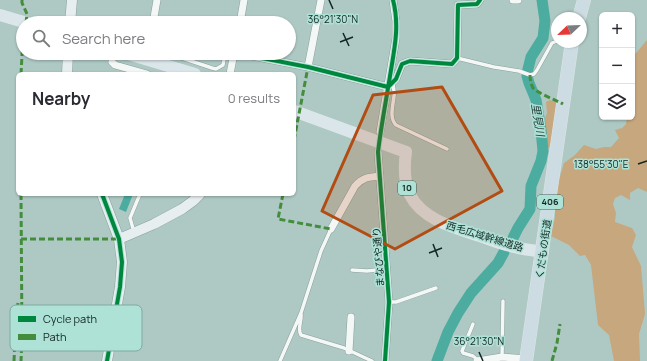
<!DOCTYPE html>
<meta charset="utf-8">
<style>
body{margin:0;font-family:Manrope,"Noto Sans JP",sans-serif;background:#f2f2f3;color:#2b2b33}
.controls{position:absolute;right:12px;top:12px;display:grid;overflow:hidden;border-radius:6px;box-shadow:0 1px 3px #0004}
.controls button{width:36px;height:36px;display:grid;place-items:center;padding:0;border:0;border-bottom:1px solid #e1e1e2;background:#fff;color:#2b2b33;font:20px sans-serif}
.compass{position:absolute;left:551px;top:12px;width:36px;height:36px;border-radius:50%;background:#fff;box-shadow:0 1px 3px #0004;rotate:247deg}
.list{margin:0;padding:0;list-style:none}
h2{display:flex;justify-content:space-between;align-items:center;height:52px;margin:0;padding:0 16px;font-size:17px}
h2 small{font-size:13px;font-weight:400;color:#7c7c81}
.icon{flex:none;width:22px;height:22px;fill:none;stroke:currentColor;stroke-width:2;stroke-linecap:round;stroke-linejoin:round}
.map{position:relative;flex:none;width:647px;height:361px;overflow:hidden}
.search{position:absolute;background:#fff;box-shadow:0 1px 3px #0004;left:16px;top:16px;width:280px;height:44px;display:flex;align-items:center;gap:10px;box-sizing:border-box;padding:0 14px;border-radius:22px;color:#7c7c81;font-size:15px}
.panel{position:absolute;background:#fff;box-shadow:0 1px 3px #0004;left:16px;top:72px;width:280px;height:124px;border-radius:6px}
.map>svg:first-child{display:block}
.green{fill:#c6a77e}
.water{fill:#4bac9f}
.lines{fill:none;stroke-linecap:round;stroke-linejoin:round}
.river{stroke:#4bac9f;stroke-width:11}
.street-tunnel{stroke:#8fa9a4;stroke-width:7;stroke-dasharray:7 3.5;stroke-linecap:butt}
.lane-casing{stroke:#8aa09c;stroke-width:4.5}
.street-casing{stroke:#8aa09c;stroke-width:8}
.secondary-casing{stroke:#8aa09c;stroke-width:11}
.primary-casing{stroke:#dbe7e4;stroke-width:12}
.highway-casing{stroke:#dbe7e4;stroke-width:14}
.lane{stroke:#f3f7f6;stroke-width:3.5}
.street{stroke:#f3f7f6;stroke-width:7}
.secondary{stroke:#e7eef0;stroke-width:10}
.primary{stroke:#dbe6ea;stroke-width:11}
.highway{stroke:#cddce3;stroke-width:13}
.quiet{stroke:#438d3c;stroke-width:3;stroke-dasharray:6 3;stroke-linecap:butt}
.cycleway-casing{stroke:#aee2d7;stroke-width:6}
.cycleway{stroke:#00873e;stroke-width:4}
.marked{fill:#b24c12;fill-opacity:0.2;stroke:#b24c12;stroke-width:3;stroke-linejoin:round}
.ticks{fill:none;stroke:#122723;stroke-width:1.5}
.labels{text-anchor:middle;stroke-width:3;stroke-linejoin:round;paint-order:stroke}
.shield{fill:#aee2d7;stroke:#415f59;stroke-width:1}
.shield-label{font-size:9px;font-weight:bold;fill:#122723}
.street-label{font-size:10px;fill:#122723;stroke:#aee2d7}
.water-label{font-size:11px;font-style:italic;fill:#233c38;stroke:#aee2d7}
.key{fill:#aee2d7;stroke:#7faaa1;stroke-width:1}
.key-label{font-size:11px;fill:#122723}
.ticks-label{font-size:10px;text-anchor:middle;fill:#122723;stroke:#aee2d7;stroke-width:3;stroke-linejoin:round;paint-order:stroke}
</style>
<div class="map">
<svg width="647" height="361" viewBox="0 0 647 361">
<rect width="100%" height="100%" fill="#aec9c4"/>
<path class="green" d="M647,40V192L638,188L630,193V200L621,195L615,198L613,204L616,213L615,222L632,228L636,235L632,247L641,266L645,314L639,334L640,361H614L609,335L598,325L591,265L585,255L580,256L569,245L551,236L555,217V194L564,163L575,155L584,145L596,149L604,147H611L619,138L615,130L622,128L626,124L627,117H632V58Z
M550,100L557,103L552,145L547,149L544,148L543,134L545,118L547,113L546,102Z"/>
<path class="water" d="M125,194H133L126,212L119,209Z"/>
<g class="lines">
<path class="river" d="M513,238L518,228L530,209L531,186L541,161L543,151L541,130L536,100L529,83L527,76L528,69L531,57L543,38L545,21L542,0
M437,361L448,332L458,313L471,293L498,263L504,252"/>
<path class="street-tunnel" d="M112,62L115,53"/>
<g class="lane-casing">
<path id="lane" d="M230,23L240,22
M167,53L212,68L216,69L223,65L225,53
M457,58L494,67L519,71L530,75L534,74L537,70L552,43L557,41
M393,83C393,88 395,92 394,96C393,106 389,118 396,125L447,149
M134,232L130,218L140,194
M352,270L367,271L387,269
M389,302H396L436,288
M301,314C302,321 297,329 301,335L344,348L372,361
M473,324L462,351L463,353L473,356L478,360
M502,357L503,301
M280,361L301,313L321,251L331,229"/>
</g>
<g class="street-casing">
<path id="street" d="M513,0H518
M153,23L157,0
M240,23L244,0
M236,53L308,67L388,87L396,79L402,64L410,61L452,64L457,58L458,5L477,4L480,0
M112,62L115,65L147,74
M308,67L321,0
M230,74L234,53
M380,132L396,38V21L393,0
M378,152L389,302L385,361
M331,229L355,186C363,177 369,177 380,176
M349,351L351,317
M477,361L502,357L527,359"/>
</g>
<g class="secondary-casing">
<path id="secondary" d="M70,23L72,0
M67,74L68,53
M102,194L119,239L122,262L120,287L107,361
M119,239L154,224L182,209L193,201L200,194"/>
</g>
<g class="primary-casing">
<path id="primary" d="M0,15L27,23
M125,53L195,74
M294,111L406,152C404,166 404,182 410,195C423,220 455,228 480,236C491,240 503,245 515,247C524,250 534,250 543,252"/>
</g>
<g class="highway-casing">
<path id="highway" d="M579,18L584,0
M526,361L572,42"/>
</g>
<use href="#lane" class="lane"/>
<use href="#street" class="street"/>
<use href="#secondary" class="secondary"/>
<use href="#primary" class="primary"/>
<use href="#highway" class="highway"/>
<path class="quiet" d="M22,0V3L27,14L26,23
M21,74L23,37
M530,75C530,79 531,84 533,88C537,93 556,100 563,104
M294,140L308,67
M21,194L22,339L21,361
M283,194L278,219L331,229
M21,239H119
M14,361L16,318L18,303
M552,361L557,343L560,324"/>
<g class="cycleway-casing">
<path id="cycleway" d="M236,53L308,67L388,87L396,79L402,64L410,61L452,64L457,58L458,5L477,4L480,0
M102,194L119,239L122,262L120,287L107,361
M385,361L389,302L378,152C381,127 386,101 390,76C394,51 400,26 393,0"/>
</g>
<use href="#cycleway" class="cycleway"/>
</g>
<path class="marked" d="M442,87L502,191L395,249L322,211L373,95Z"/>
<path class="ticks" d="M329,0L333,9M343,33L349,46M340,42L353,37M638,164L647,161M433,244L438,257M429,253L442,248M479,352L483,361"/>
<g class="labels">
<g class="shield">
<rect x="398" y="181" width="18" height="14" rx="3"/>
<rect x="537" y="195" width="26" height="14" rx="3"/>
</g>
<g class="shield-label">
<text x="407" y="191">10</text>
<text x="550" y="205">406</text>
</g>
<g class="street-label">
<text transform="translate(485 236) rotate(17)" y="4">西毛広域幹線道路</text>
<text transform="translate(543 249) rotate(-82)" y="4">くだもの街道</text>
<text transform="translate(378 257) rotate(-94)" y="4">まなびや通り</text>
</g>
<g class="water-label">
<text transform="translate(538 120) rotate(81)" y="4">里見川</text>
</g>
</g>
<rect x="10" y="305" width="132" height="46" rx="6" class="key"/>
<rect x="18" y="316" width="18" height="6" fill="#00873e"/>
<rect x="18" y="334" width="18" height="6" fill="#438d3c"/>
<g class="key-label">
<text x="43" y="323">Cycle path</text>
<text x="43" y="341">Path</text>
</g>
<g class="ticks-label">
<text x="333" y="23">36°21'30"N</text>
<text x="601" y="168">138°55'30"E</text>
<text x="479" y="345">36°21'30"N</text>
</g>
</svg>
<div class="controls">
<button>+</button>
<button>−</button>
<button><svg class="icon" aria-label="layers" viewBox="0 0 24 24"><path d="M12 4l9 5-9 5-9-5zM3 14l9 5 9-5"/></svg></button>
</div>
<svg class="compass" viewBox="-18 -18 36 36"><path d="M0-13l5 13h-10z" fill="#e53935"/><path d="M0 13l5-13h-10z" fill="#7c7c81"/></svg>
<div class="search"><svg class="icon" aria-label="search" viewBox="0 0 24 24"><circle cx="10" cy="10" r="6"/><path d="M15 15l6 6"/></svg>Search here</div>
<section class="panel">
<h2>Nearby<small>0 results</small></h2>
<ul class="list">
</ul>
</section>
</div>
